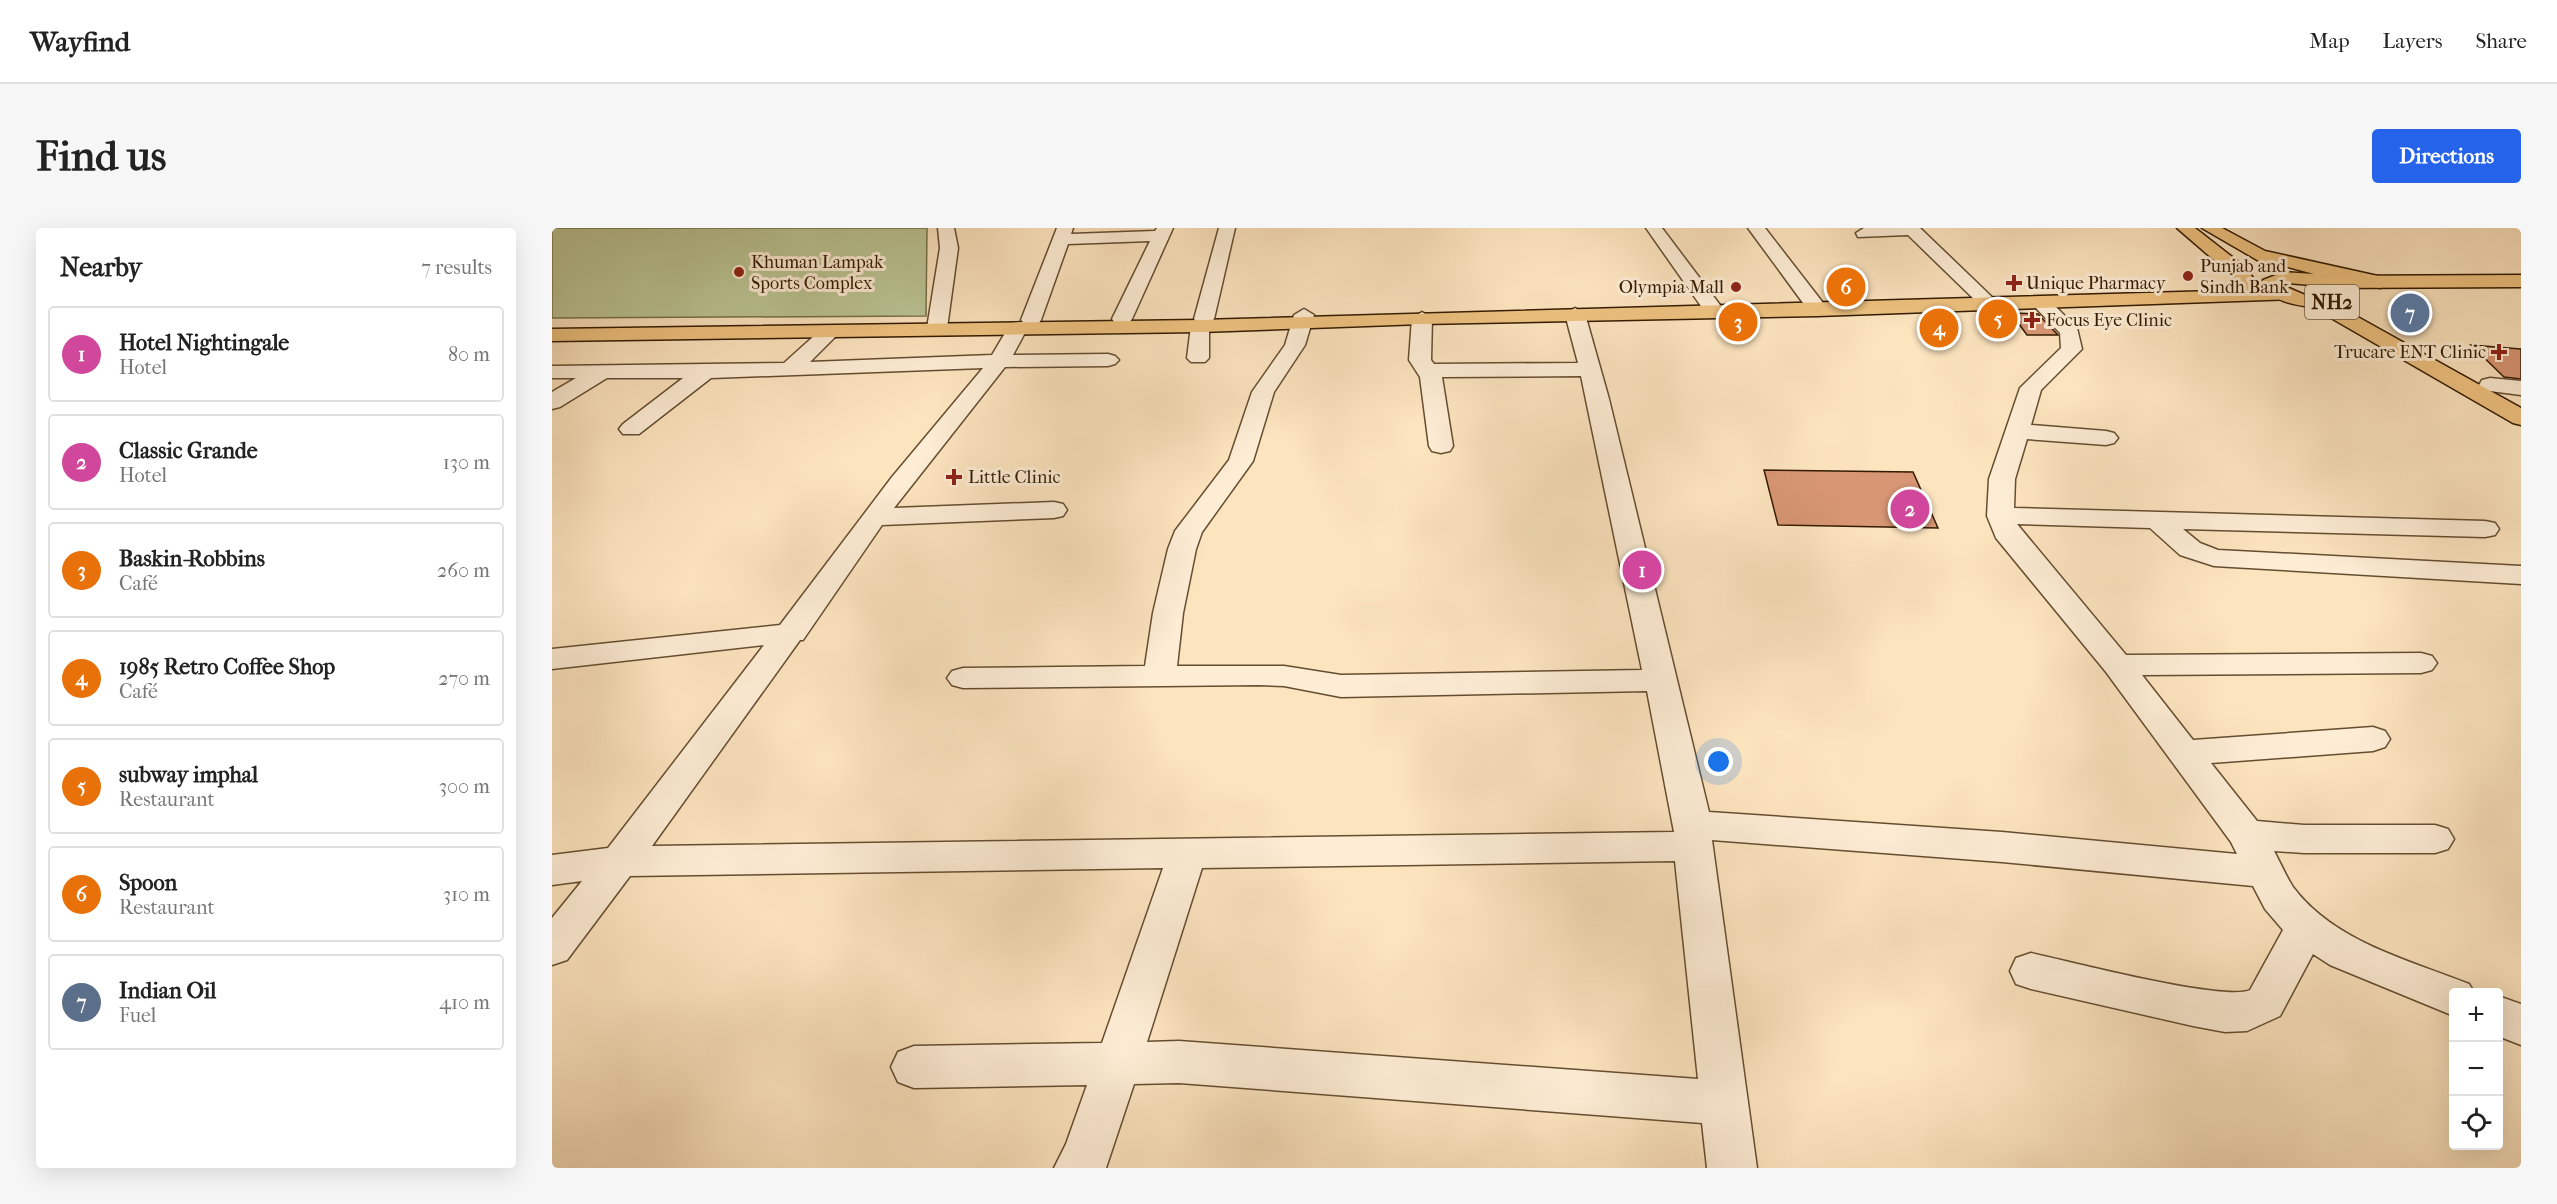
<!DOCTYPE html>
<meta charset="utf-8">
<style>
body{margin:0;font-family:"IM FELL French Canon",serif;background:#f6f6f6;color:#222}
.controls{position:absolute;right:18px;bottom:18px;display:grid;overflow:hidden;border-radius:6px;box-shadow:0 6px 24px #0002}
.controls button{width:54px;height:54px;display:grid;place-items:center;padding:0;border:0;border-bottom:2px solid #e0e0e0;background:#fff;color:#222;font:30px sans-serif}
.you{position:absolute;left:1167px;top:534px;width:21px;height:21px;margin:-15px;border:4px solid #fff;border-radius:50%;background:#1a73e8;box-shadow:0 0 0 9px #1a73e833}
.badge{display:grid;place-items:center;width:39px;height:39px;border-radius:50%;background:#2563eb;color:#fff;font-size:20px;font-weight:700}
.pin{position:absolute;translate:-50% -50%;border:3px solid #fff;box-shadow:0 2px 6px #0006}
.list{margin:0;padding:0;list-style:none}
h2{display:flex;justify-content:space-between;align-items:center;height:78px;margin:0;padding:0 24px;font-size:26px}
h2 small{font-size:20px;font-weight:400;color:#767676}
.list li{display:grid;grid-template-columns:39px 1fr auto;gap:18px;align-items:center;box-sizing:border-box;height:96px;margin:0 12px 12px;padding:0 12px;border:2px solid #e0e0e0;border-radius:6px}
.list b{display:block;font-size:22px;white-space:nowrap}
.list p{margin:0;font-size:20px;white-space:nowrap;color:#767676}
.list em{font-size:20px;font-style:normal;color:#767676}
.icon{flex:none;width:33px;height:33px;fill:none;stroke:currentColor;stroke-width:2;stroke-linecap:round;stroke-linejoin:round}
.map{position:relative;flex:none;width:1969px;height:940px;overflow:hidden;border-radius:6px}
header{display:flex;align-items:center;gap:36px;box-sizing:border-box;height:84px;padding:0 30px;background:#fff;border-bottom:2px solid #e0e0e0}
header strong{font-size:28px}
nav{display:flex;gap:33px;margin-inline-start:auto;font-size:21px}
.intro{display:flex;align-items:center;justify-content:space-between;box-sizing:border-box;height:144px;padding:0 36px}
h1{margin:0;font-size:42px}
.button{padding:15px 27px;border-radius:6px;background:#2563eb;color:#fff;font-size:21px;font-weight:700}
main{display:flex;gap:36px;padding:0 36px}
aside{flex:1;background:#fff;border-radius:6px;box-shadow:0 6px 24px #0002}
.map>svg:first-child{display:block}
.green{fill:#bbc595;stroke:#77704a;stroke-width:1.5}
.building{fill:#d89674;stroke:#331b00;stroke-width:1.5}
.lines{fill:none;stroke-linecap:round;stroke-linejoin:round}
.minor-casing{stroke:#654d30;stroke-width:3}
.major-casing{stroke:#331b00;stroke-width:3}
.highway-casing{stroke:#331b00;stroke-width:3}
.minor{fill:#fdedd5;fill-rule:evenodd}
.major{fill:#eec280;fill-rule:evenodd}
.highway{fill:#eec280;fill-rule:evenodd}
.poi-dot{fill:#8f2418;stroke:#fdedd5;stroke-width:2}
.labels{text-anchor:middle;stroke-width:6;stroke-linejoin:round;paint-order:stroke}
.far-poi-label{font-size:18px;fill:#331b00;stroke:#fdedd5;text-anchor:start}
.shield{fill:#fdedd5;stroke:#705a40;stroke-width:1.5}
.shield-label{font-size:20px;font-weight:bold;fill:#331b00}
</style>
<header>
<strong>Wayfind</strong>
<nav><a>Map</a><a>Layers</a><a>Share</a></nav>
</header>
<div class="intro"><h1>Find us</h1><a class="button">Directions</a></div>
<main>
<aside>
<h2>Nearby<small>7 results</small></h2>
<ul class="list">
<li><span class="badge" style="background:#d1479c">1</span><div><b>Hotel Nightingale</b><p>Hotel</p></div><em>80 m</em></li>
<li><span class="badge" style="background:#d1479c">2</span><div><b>Classic Grande</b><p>Hotel</p></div><em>130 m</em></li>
<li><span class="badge" style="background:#e8710a">3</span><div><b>Baskin-Robbins</b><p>Café</p></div><em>260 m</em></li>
<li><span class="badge" style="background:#e8710a">4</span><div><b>1985 Retro Coffee Shop</b><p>Café</p></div><em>270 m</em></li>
<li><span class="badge" style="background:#e8710a">5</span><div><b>subway imphal</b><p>Restaurant</p></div><em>300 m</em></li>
<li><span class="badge" style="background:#e8710a">6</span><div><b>Spoon</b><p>Restaurant</p></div><em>310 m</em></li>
<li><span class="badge" style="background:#5c6f8a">7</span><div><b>Indian Oil</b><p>Fuel</p></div><em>410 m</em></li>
</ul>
</aside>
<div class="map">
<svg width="1969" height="940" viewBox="0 0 1969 940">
<rect width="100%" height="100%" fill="#fce4bf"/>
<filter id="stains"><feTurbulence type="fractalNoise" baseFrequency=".00333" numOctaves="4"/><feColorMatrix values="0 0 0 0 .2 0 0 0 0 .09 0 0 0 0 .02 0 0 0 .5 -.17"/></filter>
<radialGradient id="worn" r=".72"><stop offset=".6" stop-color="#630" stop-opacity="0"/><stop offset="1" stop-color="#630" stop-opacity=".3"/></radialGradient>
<path class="green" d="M0,0H375L374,88L0,90Z"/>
<path class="building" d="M1459,85L1486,86L1506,107H1475Z
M1919,117L1969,121V151L1952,149Z
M1212,242L1361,244L1386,300L1226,297Z"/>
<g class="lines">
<g class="minor-casing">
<path id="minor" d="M386,0H402L406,20L395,100L392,104H378L375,100L388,20Z
M505,0H521L519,6L603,3L605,0H621L580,91L577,95H563L560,91L598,13L516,16L489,92L486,96L474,97L476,99L461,127L556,126L563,128L567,132L563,136L556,138L453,139L342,280L502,274L511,276L515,282L511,288L502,290L330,297L251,412H248L100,618L1122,604L1095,463L789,469L732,458L707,457L411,460L400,457L395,450L400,443L411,440L593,438L601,385L616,321L623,303L677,232L700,164L733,117L742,87L752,81L762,87L753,117L722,164L701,233L650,304L644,321L631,385L625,438H732L789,447L1090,442L1029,148L890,149L901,218L898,223L889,225L880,223L877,218L868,149L857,132L860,90L870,84L880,90L879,132L882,136L1026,135L1013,86L1023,80L1033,86L1057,171L1157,584L1450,604L1685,626L1679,614L1554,444L1444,310L1435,288L1437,251L1468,160L1509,120L1508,105L1480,76L1490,70L1497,72L1525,100L1530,121L1489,162L1479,197L1554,203L1562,205L1566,210L1562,215L1554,217L1475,211L1463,251L1462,280L1933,293L1943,295L1947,301L1943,307L1933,309L1631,301L1648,315L1666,322L1969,338V356L1662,338L1628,327L1598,300L1465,296L1574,427L1869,425L1880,428L1885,435L1880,442L1869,445L1590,447L1641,512L1821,499L1833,503L1838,511L1833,519L1821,523L1659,535L1705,593L1752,597H1883L1896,601L1902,611L1896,621L1883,625H1752L1722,623C1728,634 1734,648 1741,659C1782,714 1857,732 1917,756L1922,764H1902V788L1778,737L1761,726L1728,788L1695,803L1673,804L1641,798L1479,761L1464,756L1458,743L1464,730L1479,725C1516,733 1672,774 1698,762L1731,702L1713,681L1701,658L1450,634L1160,612L1205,940H1155L1150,895L627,855L582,856L554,940H502L514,916L535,857L362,860L346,854L339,839L346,824L362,818L550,815L611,640L78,648L15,732L0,737V690L30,653L0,657V627L56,620L212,417L0,441V421L228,397L340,249L431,140L159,150L87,206H71L67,201L71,196L131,150H55L8,179L0,181V164L24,150H0V138L232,135L273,98H287L290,102L258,134L440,127L459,95L471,94L469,92ZM1123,633L1146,851L627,813L595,814L650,640Z
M667,0H683L662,91L657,96V130L653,134H639L635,130L639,98L644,93L642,91Z
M1094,0H1110L1168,77L1165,81H1151Z
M1196,0H1213L1268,71L1271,75L1268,79H1254Z
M1312,0H1368L1441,70L1439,74H1425L1356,7L1306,9L1304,5Z
M1938,150L1969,153V167L1930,162L1927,157L1930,152Z
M1946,768L1969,776V817L1946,808Z"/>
</g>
<g class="major-casing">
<path id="major" d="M1969,47V59L1772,60L1763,54L1772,48Z
M1733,61L1742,67L1740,71L1266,88L870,96L649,104L0,113V101L649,92Z"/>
</g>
<g class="highway-casing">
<path id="highway" d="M1625,0H1643L1693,39L1704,54L1697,64H1683L1681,60L1684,51Z
M1650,0H1670L1713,23L1835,50L1837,54L1828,60L1769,48L1798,58L1802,70L1800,74L1786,78L1969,180V197L1961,195L1760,79C1741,77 1720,73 1709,56L1711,52L1732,44L1762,46L1732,38L1725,41L1719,40ZM1735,55L1760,57L1783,67H1753L1730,57Z"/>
</g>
<use href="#minor" class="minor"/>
<use href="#major" class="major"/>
<use href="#highway" class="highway"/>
</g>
<g class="poi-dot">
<circle cx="187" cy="44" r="6"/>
<circle cx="1636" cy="48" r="6"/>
<path d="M1459 46h6v6h6v6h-6v6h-6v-6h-6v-6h6z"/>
<circle cx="1184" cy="59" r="6"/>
<path d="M1477 83h6v6h6v6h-6v6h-6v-6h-6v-6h6z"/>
<path d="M1944 115h6v6h6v6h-6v6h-6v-6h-6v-6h6z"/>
<path d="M399 240h6v6h6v6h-6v6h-6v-6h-6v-6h6z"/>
</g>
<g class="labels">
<g class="far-poi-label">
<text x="199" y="40">Khuman Lampak<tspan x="199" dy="21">Sports Complex</tspan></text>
<text x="1648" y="44">Punjab and<tspan x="1648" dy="21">Sindh Bank</tspan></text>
<text x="1474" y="61">Unique Pharmacy</text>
<text x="1172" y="65" text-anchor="end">Olympia Mall</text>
<text x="1494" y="98">Focus Eye Clinic</text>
<text x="1934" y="130" text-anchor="end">Trucare ENT Clinic</text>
<text x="416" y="255">Little Clinic</text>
</g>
<rect class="shield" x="1753" y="57" width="54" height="34" rx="4.5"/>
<g class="shield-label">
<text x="1780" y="81">NH2</text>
</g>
</g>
<rect width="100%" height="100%" filter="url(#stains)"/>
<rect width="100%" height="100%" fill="url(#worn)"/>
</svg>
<div class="controls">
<button>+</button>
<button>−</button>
<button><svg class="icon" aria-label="locate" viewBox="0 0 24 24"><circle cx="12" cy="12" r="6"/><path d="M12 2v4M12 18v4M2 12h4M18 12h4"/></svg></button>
</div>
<div class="you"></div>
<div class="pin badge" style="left:1090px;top:342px;background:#d1479c">1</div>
<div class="pin badge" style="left:1358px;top:281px;background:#d1479c">2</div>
<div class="pin badge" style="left:1186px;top:94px;background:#e8710a">3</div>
<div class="pin badge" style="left:1387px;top:100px;background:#e8710a">4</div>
<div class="pin badge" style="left:1446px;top:91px;background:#e8710a">5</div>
<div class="pin badge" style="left:1294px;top:59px;background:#e8710a">6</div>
<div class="pin badge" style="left:1858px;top:85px;background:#5c6f8a">7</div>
</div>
</main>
